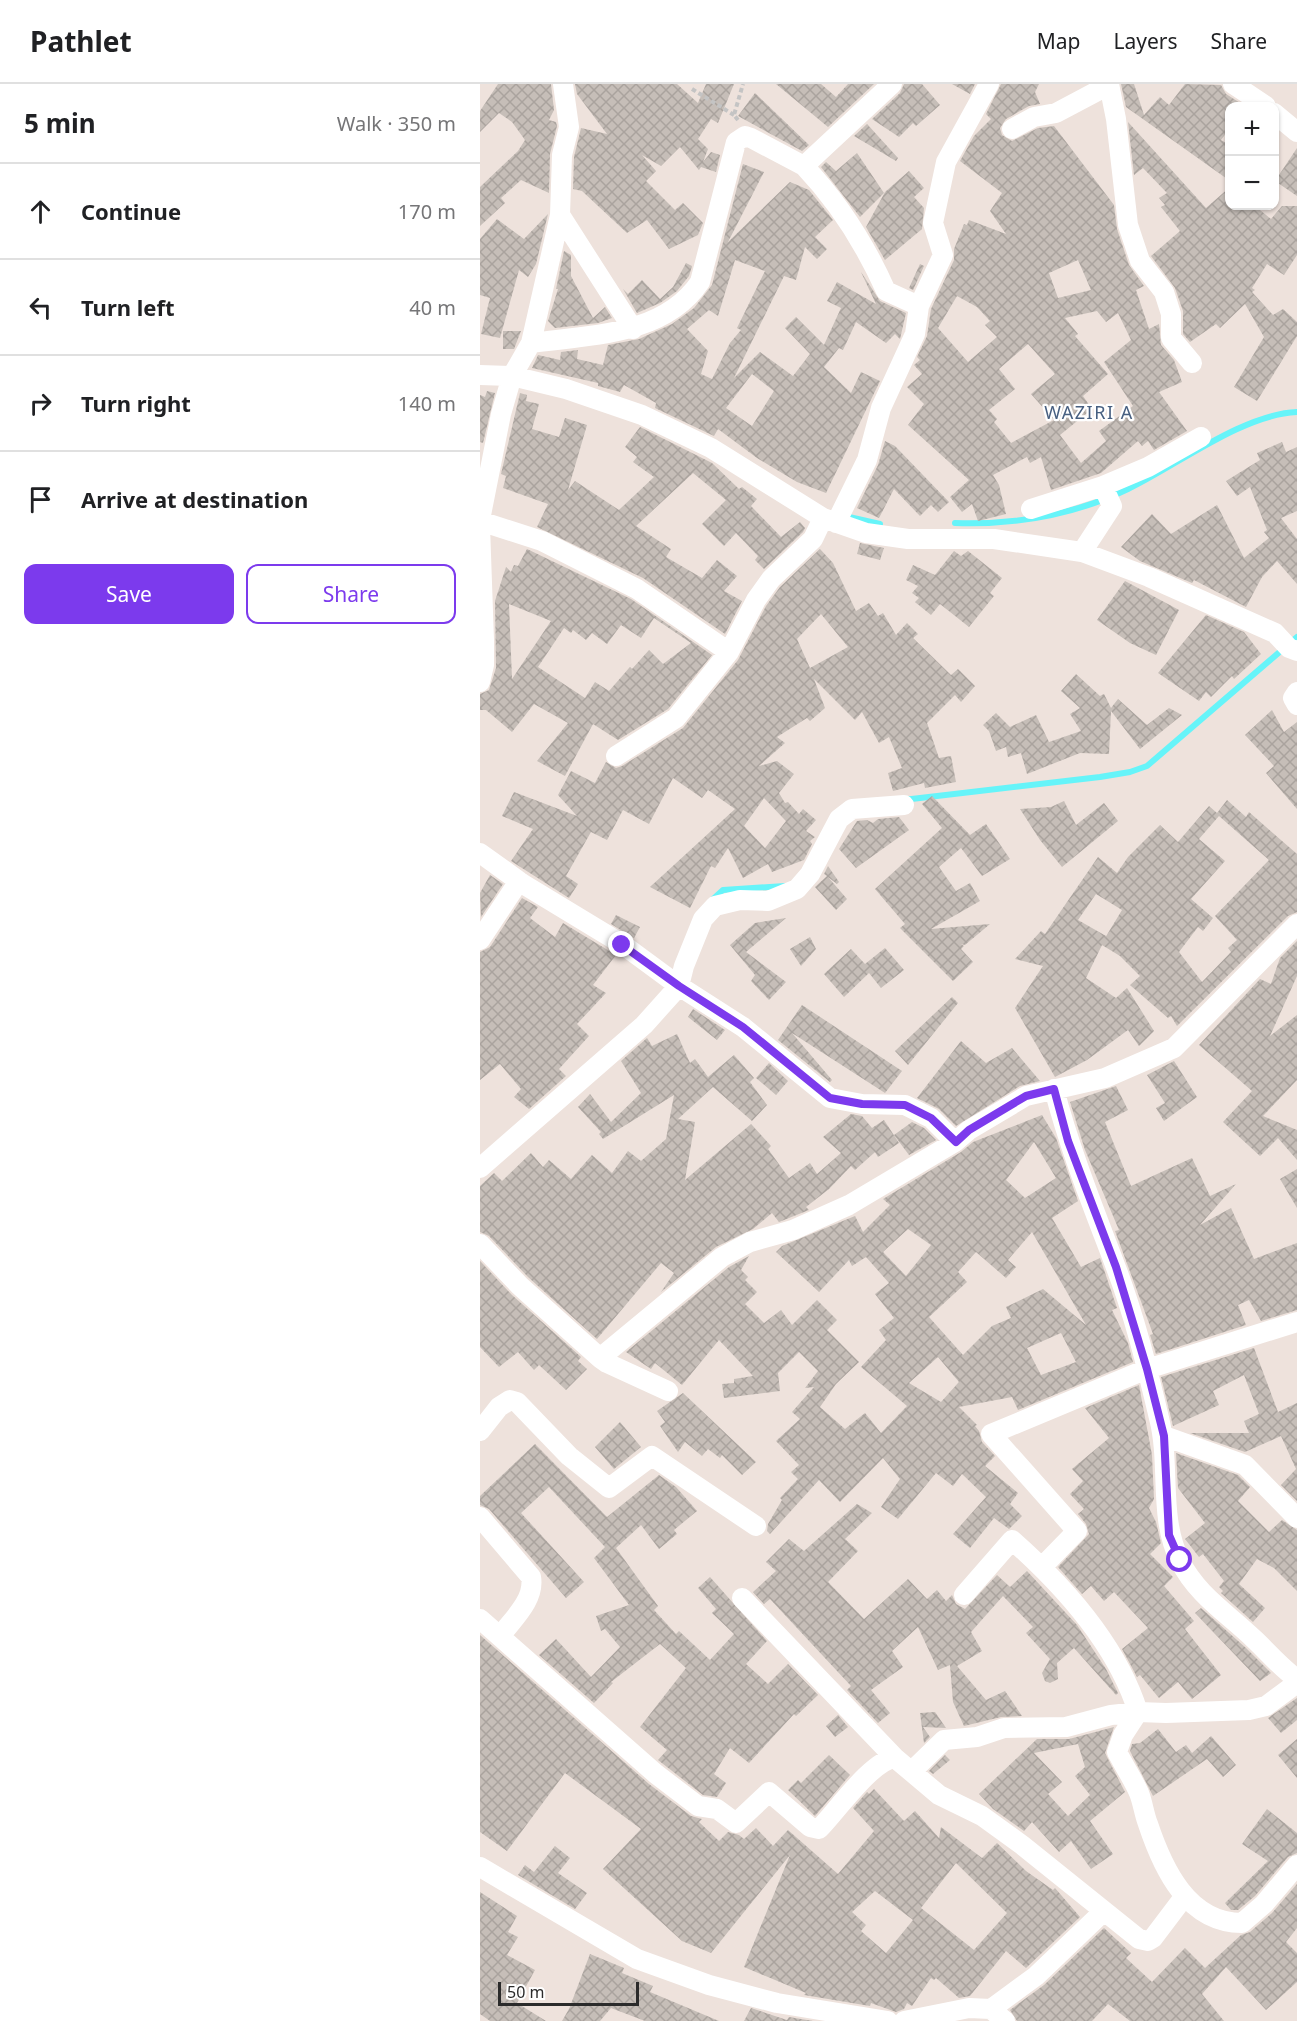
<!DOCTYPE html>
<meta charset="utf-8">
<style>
body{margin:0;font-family:"Noto Sans",sans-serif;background:#f6f6f6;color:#202124}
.controls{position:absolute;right:18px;top:18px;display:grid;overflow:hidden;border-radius:12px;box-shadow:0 2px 4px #0004}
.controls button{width:54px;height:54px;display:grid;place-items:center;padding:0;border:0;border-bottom:2px solid #e0e0e0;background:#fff;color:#202124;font:30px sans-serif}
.scale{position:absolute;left:18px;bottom:15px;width:141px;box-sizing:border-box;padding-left:6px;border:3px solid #2b2b2b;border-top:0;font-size:16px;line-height:21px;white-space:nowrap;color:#2b2b2b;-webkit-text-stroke:4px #fff;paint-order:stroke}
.stop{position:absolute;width:18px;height:18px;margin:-14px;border:4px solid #7c3aed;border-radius:50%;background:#fff}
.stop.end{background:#7c3aed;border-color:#fff;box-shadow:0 2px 6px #0008}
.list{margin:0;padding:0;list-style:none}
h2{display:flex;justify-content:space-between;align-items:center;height:78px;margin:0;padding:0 24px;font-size:26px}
h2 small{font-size:20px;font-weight:400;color:#757577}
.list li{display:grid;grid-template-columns:39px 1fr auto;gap:18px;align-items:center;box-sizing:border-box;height:96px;padding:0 24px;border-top:2px solid #e0e0e0}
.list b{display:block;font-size:22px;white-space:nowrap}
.list em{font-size:20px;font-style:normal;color:#757577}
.actions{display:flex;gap:12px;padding:18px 24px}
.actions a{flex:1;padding:14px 0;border:2px solid #7c3aed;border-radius:12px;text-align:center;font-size:21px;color:#7c3aed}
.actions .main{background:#7c3aed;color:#fff}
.icon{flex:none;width:33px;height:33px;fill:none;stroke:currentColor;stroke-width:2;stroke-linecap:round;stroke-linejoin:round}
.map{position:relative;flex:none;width:817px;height:1937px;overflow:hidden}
header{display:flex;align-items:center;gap:36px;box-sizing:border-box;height:84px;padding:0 30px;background:#fff;border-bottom:2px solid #e0e0e0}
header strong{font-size:28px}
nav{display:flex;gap:33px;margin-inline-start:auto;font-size:21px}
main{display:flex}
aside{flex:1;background:#fff}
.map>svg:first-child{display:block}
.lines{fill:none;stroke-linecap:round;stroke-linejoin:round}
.stream{stroke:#66f4f9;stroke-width:6}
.building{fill:url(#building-cross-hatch);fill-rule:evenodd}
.path{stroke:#c4c4c4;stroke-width:4;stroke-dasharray:4.5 3;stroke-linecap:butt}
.minor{stroke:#fff;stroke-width:20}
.route{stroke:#7c3aed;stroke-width:8}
.labels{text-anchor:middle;stroke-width:4.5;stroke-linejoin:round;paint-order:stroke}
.neighbourhood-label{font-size:18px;letter-spacing:1.5px;fill:#475f80;stroke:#fff}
</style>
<header>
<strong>Pathlet</strong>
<nav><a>Map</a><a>Layers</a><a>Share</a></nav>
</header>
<main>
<aside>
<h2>5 min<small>Walk · 350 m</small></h2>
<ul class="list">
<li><svg class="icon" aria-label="ahead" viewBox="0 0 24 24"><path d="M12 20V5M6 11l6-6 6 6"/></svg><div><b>Continue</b></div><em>170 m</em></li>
<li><svg class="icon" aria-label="left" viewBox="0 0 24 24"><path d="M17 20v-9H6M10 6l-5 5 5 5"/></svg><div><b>Turn left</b></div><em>40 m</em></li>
<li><svg class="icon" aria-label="right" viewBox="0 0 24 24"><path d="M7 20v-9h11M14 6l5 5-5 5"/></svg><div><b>Turn right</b></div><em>140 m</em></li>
<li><svg class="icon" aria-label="arrive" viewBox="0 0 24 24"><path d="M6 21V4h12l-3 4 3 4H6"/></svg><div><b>Arrive at destination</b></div></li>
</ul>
<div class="actions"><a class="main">Save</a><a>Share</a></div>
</aside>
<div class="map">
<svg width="817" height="1937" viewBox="0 0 817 1937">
<defs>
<pattern id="building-cross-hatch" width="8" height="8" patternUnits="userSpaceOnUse" patternTransform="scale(1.5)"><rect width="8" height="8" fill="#c6beb8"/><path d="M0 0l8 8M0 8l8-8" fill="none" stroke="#aaa39e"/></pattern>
</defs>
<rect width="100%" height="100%" fill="#eee2dc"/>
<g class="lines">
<path class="stream" d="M369,433L400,440
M475,439C535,441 594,431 648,405C696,382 763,330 817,328
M423,716L620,693L650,688L667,682L817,553
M231,817L243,806L305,802"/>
</g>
<path class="building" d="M18,0H71L74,26L69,36L76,38L77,42L70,70L69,109L41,96L21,114L25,119L0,142V103L38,67L45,56L32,38L19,29L0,48V27Z
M95,0H197L218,19L226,0H254L238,39L231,35L218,55L228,65L223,78L231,68L240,71L236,88L221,83L219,86L200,63L181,82L162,71L176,87L166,97L195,126L203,119L223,139L218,151L189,165L167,136L147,149L102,107L93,105L94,73L101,44L127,50L97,10Z
M296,0H341L356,13L368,0H394L348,43Z
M424,0H442L460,21L436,42L433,39L419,53L392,35L420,9Z
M472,0H495L490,10Z
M521,0H559L555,8L560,20L549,22L526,35L520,44L522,51L532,57L558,44L574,42L634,121L637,145L649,181L664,202L656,206L669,245L679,240L681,261L694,276L702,298L679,308L707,347L674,366L668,357L662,362L658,357L621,389L571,406L561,373L550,379L547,373L513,391L519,401L526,430L498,437L492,420L482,428L470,413L489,396L428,341L444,320L427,303L442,290L434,281L440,276L437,273L447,252L451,225L474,176V165L484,140L487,141L489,136L526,150L510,127L522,109L480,77L494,52L511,35L506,30ZM598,176L611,206L578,214L569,189ZM477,212L497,223L510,237L505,241L517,253L488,278L458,244ZM617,227L626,238L638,229L651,256L624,278L653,322L619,347L626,357L601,379L580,351L612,325L603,312L628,290L595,252L598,250L585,234ZM548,260L575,290L551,310L574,336L531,359L514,338L517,335L509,326L535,305L519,285Z
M641,0H654L664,31L680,13L689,21L705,0L741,1L746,10L765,22H750V44L741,56L750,61V97L646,23Z
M275,9L329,61L322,67L258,32Z
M648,38L726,124L750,103V122H775L791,135L802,122H817V171L804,191L787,180L772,204L775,206L772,208L793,231L803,225L817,238V252L777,317L754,303L784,253L765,220L740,244L736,240L710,258L703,250V227L695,204L671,172L700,147L681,123L685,121L679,114L687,109L663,84L654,91Z
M387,40L418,74L416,77L374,52Z
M817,64V112L795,97Z
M377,69L404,109L380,133L341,83L346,78L356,87Z
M263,80L284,88L248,158L310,98L329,106L353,136L335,153L347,165L337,175L325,163L316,196L304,192L254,294L280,268L313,292L330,270L305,244L316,233L344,261L361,224L347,217L357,198L396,220L381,188L400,217L426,229L420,255L415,250L406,259L376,238L363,266L359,264L344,283L371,309L381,288L400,297L346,409L317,398L277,374L238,345L234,352L175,324L176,319L144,301L140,308L118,302V299L52,284L58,271L80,276L81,268L98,266L97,275L123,281L128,261L159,255L192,240L214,224L232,201ZM255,176L285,187L257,244L261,246L250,259L232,295L221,290L228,267L207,245L229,226L238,232ZM272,290L294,307L272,342L246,324Z
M429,87L444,104L434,113L444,124L442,145L405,176L386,143L405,108Z
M68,130L56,180L48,193L39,186L20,254L1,250L10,214L0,211V155L17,135L44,155Z
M84,167L91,171V192L113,234L125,223L132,234L118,239L75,244L68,237L78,205H76Z
M206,179L212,182L209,192L197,207L180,219L157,229L143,205L148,210L162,196L180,215L193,203Z
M440,180L444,182L433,206L429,204Z
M23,247H41L34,265H23Z
M7,307L15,309L3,359L0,358V311L5,313Z
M40,309L47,311L46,317L59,320L52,345L79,353L85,334L107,341L88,406L95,397L139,426L174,393L153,378L157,373L145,363L160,343L232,379L259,405L262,403L277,415L271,422L301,453L320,438L325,444L323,448L284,485L275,476L278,472L256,449L244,462L222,440L246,416L213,389L156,442L191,465L186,473L222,494L237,476L257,492L244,507L262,517L245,550L163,494L57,443L68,420L23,404L26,392L21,390Z
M405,357L415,362L469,418L458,428L451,421L440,432L414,405L399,434L377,424L398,381Z
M802,358L806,368L817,363V427L801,434L817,455V500L797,477L782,493L766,523L714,496L712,499L660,477L641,463L672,430L691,450L737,421L764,474L789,454L784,448L787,446L770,403L757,412L746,397L780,376L777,369Z
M380,459L404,464L400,476L377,470Z
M47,465L151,515L232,571L188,625L138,656L113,640L85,692L57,677L88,639L54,620L32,648L6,626H0V610L9,606L16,584L15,517L26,483L31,488L34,481L38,482ZM29,520L71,537L32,595ZM174,534L211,559L183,580L169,566L152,585L150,583L129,607L115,598L105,614L58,583L84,544L91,549L93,546L106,556L112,549L127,560L141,541L161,554Z
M340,465L353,479L376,527L389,519L398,532L403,529L416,551L427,539L438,550L433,554L471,591L478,585L495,602L481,618L475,611L447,639L459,674L471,672L476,698L445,704L444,699L413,707L408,689L422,684L409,653L399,659L382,628L375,636L334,595L345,624L330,637L327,634L297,653L305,659L279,682L297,677L314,690L299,709L305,719L308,718L319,730L323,725L336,736L326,747L335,753L330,757L332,760L324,776L292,788L288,780L263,794L248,764L235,784L231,782L210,824L170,803L255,725L228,706L222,714L193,694L169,740L143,726L127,756L111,748L86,792L98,800L89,814L31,777L53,745L22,732L34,708L97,732L78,711L91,687L115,699L126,678L136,684L142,682L203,644L258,576L286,522L300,503ZM341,530L368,563L330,584L317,555ZM284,714L306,737L285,764L264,742Z
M474,467L481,472L488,467L522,494L510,509L514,512L489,543L460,520L451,531L435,518L439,514L432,509L438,502L426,496L433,481L455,491Z
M645,497L699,526L676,571L650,559L617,536Z
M726,531L764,548L781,570L754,595L752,592L731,613L726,608L719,617L678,589Z
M596,590L620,612L624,610L631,624L638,615L667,641L689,624L702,631L660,665L631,627L629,670L600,669L547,690L541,669L528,673L526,663L516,667L509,647L503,641L516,629L530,643L556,631L569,658L601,647L590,630L600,624L581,607Z
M792,626L804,648L817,638V725L786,689L794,682L765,651Z
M452,712L490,751L506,740L530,775L502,792L481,764L459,783L476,807L490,799L500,817L451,845L510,840L485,861L481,860L484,862L481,865L493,878L473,897L420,844L425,840L395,805L462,744L442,720Z
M747,716L766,733L769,728L817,770V828L808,832L697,942L691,932L688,934L650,901L660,892L640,872L622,861L606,894L636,914L647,904L674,947L659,962L648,946L607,976L575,993L535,924L563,882L535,875L561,847L565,850L618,773L637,789L648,773L680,741L698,758L729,722L737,729ZM739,732L789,776L735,832L757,856L748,864L751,868L722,898L699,868L718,843L723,847L733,834L711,815L745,777L719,755ZM616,810L642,826L625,854L626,852L598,836Z
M584,717L596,741L624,719L638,737L582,783L560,756L540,725L571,723Z
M419,733L429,746L376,784L359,765L377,737L387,736L393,739L398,735Z
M348,782L359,798L357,800L348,793L367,815L356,826L335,803L347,792L344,790Z
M10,791L23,800L1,833L0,809Z
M42,814L58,823L50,834L75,853L83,839L136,871L113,901L126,909L97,940L109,952L79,985L86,992L49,1025L34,1013L41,1005L20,980L0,996V868L10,863Z
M136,831L160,843L154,854L131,840Z
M306,834L266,868L306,898L289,916L271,897L275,891L250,861L275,839Z
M330,853L336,865L321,882L310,865Z
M817,857V892L790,952L817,931V996L783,1032L817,1046V1076L798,1054L780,1072L743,1038L772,1007L719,961L780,895L791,900L800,874Z
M405,864L424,886L401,904L389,889L364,913L344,890L371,865L385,880Z
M472,913L478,919L428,981L415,967Z
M322,921L422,987L405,1009L312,949L352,996L350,998L298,956Z
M213,925L245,946L237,956L208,933Z
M197,950L210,979L215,975L228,993L254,971L274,994L270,998L287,1021L272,1037L233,1003L198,1035L215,1038L205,1096L271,1040L291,1062L288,1065L309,1094L330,1079L337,1090L361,1069L343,1053L371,1030L382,1032L392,1044L404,1036L419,1059L398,1073L395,1068L375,1086L371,1082L349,1105L326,1123L329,1126L299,1138L292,1129L273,1145L236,1163L181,1208L194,1189L181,1179L117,1255L48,1193L9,1152L0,1148V1102L14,1089L22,1097L51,1069L63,1083L69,1076L91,1095L112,1071L132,1089L148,1067L161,1077L186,1055L194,1011L123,1055L119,1050L121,1048L98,1023L110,1010L131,1038L161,1009L141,977L167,954L172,962Z
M481,957L506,979L532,964L560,997L540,1002L476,1042L459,1025L437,1014Z
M694,977L717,1013L684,1037L676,1024L685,1019L667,991Z
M289,979L308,997L296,1011L276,994Z
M636,1002L648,1026L625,1038L651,1102L712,1074L730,1112L756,1100L720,1141L751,1124L774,1175L817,1159V1226L781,1237L769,1216L758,1221L766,1241L676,1270L670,1251L673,1250L635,1147L639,1146L605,1066L590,1018Z
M562,1031L576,1054L598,1117L572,1134L601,1183L620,1174L637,1224L632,1226L648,1259L653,1278L538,1326L532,1313L479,1323L497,1341L495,1342L499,1347L502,1358L515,1372L505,1382L538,1409L530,1420L542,1432L529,1445L514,1434L490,1464L473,1450L506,1413L482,1390L473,1402L456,1389L418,1435L401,1423L420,1395L403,1374L360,1418L339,1396L290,1450L287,1447L288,1440L302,1416L300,1414L318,1395L311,1388L319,1381L296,1357L320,1335L312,1328L334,1303L325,1304L338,1287L319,1268L298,1289L300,1307L244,1314L242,1300L254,1299V1295L273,1292L239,1256L202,1301L175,1279L171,1285L146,1268L249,1183L269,1172L261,1186L268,1193L265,1196L277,1208L265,1220L284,1239L301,1226L312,1241L337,1216L357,1236L347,1246L379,1278L356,1300L340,1323L365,1345L385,1329L401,1349L427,1322L381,1283L406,1256L399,1246L414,1234L395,1210L409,1199L386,1173L372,1182L369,1176L339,1208L296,1168L302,1162L375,1132L383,1148L410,1121L403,1115L481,1068L493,1058ZM554,1058L576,1094L545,1114L526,1096ZM428,1145L451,1161L426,1192L403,1168ZM552,1148L606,1241L563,1205L526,1223L531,1234L512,1242L483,1271L449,1233L487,1198L478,1188L496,1168L526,1194L536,1183L528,1176ZM581,1249L596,1278L561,1291L547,1264ZM458,1273L479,1298L461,1318L429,1299Z
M432,1038L444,1044L456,1056L429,1071L414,1051Z
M817,1085V1124L800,1095Z
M0,1177L32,1211L101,1273L98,1277L107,1285L86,1306L59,1281L54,1286L38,1268L19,1283L0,1263Z
M774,1264L798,1328L817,1319V1417L801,1401L816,1385L801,1352L765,1368L710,1349H769L764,1337L779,1330L764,1291L733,1307L739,1321L693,1342L681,1293Z
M659,1301L672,1371L674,1415L669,1424L676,1438L681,1459L670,1470L693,1493L684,1502L714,1537L705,1545L741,1591L712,1615L698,1598L679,1614L660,1591L657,1593L642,1565L668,1544L634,1508L624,1517L611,1502L602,1510L578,1483L609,1450L606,1440L598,1430L604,1425L590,1410L603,1397L592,1385L629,1354L605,1324Z
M203,1309L276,1378L262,1391L242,1371L240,1374L228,1365L222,1372L205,1358L198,1368L180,1342L185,1338L177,1327Z
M140,1338L161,1363L134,1385L115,1363Z
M55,1360L127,1433L179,1391L196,1403L217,1427L194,1446L197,1450L179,1465L161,1441L136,1464L178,1522L174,1526L196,1550L199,1547L230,1576L254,1550L232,1529L236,1525L218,1504L230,1493L287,1557L266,1580L288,1600L308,1580L338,1611L316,1632L314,1630L269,1679L250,1664L234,1690L246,1699L237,1713L223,1711L178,1676L187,1666L160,1643L206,1584L180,1560L131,1598L133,1599L114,1619L59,1571L76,1555L111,1593L140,1563L125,1545L121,1547L116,1532L149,1521L114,1474L125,1463L69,1403L41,1429L104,1498L86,1514L9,1425L0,1421V1412Z
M696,1369L758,1391L770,1403L758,1417L789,1448L802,1436L817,1446V1507L794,1484L777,1475L759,1500L785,1524L773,1538L741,1509L743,1507L739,1503L744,1497L723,1470L719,1473L705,1455L725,1439L698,1404Z
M377,1420L392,1429L365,1455L378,1467L348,1498L384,1535L428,1495L447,1515L457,1506L466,1517L472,1511L476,1520L485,1525L517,1491L530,1503L547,1487L597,1541L626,1585L638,1609L636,1611L594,1564L577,1579L578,1595L570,1599L565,1597L562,1589L570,1575L546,1549L553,1543L523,1512L491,1548L502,1567L477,1582L506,1616L525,1607L542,1632L521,1633L484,1642L473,1618L470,1581L458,1586L438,1543L412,1567L423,1583L391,1606L410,1629L398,1639L367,1606L371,1602L290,1515L284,1520L273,1508L296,1487L286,1478L309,1455L324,1467Z
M721,1524L766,1564L791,1589L780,1597L715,1529Z
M0,1551L169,1700L211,1732L222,1735L219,1738L239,1757L248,1748L259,1751L264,1755L276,1744L293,1762L308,1746L358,1790L394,1747L373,1724L387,1708L389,1710L394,1705L424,1737L435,1727L459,1754L461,1743L502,1774L517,1759L546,1787L573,1806L575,1804L600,1833L546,1884L526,1867L490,1912L479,1914L456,1894L454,1896L451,1894L432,1922L427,1919L424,1925L416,1928L391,1919L390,1922L324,1911L326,1909L264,1883L310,1771L231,1869L202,1857L123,1785L161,1745L85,1689L27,1767L0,1748ZM476,1779L527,1829L494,1866L441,1824ZM395,1807L433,1836L406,1869L381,1847L386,1841L372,1828Z
M817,1614V1636L801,1649L788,1634Z
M455,1628L466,1644L443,1643L450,1653L444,1659L440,1629Z
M358,1631L368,1643L355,1653L346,1642Z
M634,1643L625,1669L645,1708L610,1737L633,1770L611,1785L591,1757L579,1768L552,1738L544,1747L513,1725L499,1710L557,1655H589ZM598,1660L605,1683L595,1692L610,1711L588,1732L568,1710L582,1698L554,1669Z
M678,1645L696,1668L706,1661L712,1669L731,1652L756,1681L743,1693L727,1675L673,1712L650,1667L652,1660L660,1659Z
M817,1655V1694L798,1671Z
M349,1671L370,1691L335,1732L308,1706L318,1696L321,1699Z
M465,1671L470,1676L453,1690L449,1687Z
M787,1725L817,1749V1769L808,1773L775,1812L758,1826H751L745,1819L788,1777L762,1760Z
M75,1762L90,1774L78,1789L107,1809L95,1825L38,1791L45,1781L54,1788Z
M817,1800V1844L806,1858L817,1869V1898L786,1926L746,1883L722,1910L744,1937H650L628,1920L612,1937H537L530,1926L564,1901L624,1844L651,1869L646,1874L672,1898L705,1864L725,1884L761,1851L770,1848L792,1829Z
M0,1808L37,1832L28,1848L38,1853L27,1871L55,1886L37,1919L66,1937H10L0,1930Z
M110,1870L144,1884L142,1889L173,1902L170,1908L239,1937H165L131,1924L120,1937H82L89,1925Z
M271,1924L307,1936L309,1933L333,1937H264Z"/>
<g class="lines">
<path class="path" d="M212,5L254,31
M258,36L254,31L263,0"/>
<path class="minor" d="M83,0L89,43L82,71L80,131L153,245
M629,0L636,35L648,141L660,177L684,208L691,230V254L712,279
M753,0L786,22
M794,29L817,48
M532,45L554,33L576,29L629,1
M324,82C359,119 385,160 406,207L439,222
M51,259C109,251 184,252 220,198L256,58L265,52L271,54L324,82L412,0
M0,291L32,292L86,305L162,331L231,364L343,434L386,449L428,455H514L602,468L669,493L795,549L809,564L817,567
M551,425L623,402L668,383L721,353
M0,436L21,330L32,292L51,259L80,131
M0,437L62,457L157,505L249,568
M356,439L387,376L401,324L435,250L439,222L463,171L453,139L466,78L509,0
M0,442L4,556V581L0,598
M602,468L632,422L623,402
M817,608L813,614L817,621
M136,672L196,634L249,568L276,516L291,495L333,455L343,434
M0,769L43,800L142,860L199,902L263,943L350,1014L382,1020L425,1021L451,1034L475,1058
M0,856L39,797
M574,1005C590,1066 613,1123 635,1181C654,1230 667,1283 679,1334C691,1381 678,1433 700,1477C717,1511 747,1529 774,1555C789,1569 800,1583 817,1595
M0,1084L164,941L199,902L204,882L223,835L235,822L260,816L288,817L317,805L330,790L359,735L372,725L424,721
M0,1160L40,1202L120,1274L242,1173L270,1158L313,1146L369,1121L475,1058L489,1046L546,1012L625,994L694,964L817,840
M120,1274L127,1279L188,1307
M0,1347L19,1323L30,1316L37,1318L89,1372L129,1404L172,1372L276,1442
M684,1352L765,1381L817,1434
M0,1433L51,1493C55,1515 34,1534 21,1551
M562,1483L597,1447L511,1350L667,1285L817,1238
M484,1511L532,1456C584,1502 637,1561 658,1628L643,1651L637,1668C644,1682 653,1695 659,1709C663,1719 664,1730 668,1740C683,1785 708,1839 762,1839L784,1820L817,1781
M262,1514L415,1674
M0,1535L176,1690L218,1722L237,1725L256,1739L289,1708L330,1743L339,1745C356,1728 392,1676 415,1674L459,1711L502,1732L542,1761L659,1855L668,1857L673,1854L704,1813
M432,1687L464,1656L497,1653L524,1644L586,1643L631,1631L658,1628L686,1629L769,1626L786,1622L817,1599
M0,1783L157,1875L229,1901L297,1919L408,1937
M511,1925L525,1937
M424,1937L489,1924L511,1925L556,1892L624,1827"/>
</g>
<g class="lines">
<path class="route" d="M142,861L199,902L263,943L350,1014L382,1020L425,1021L451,1034L476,1058L489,1046L546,1012L574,1005L588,1057L636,1183L667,1285L684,1352L689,1451L700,1476"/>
</g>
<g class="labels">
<g class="neighbourhood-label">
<text x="609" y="335">WAZIRI A</text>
</g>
</g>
</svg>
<div class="controls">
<button>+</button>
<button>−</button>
</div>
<div class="scale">50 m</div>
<div class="stop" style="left:700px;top:1476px"></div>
<div class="stop end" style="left:142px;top:861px"></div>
</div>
</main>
